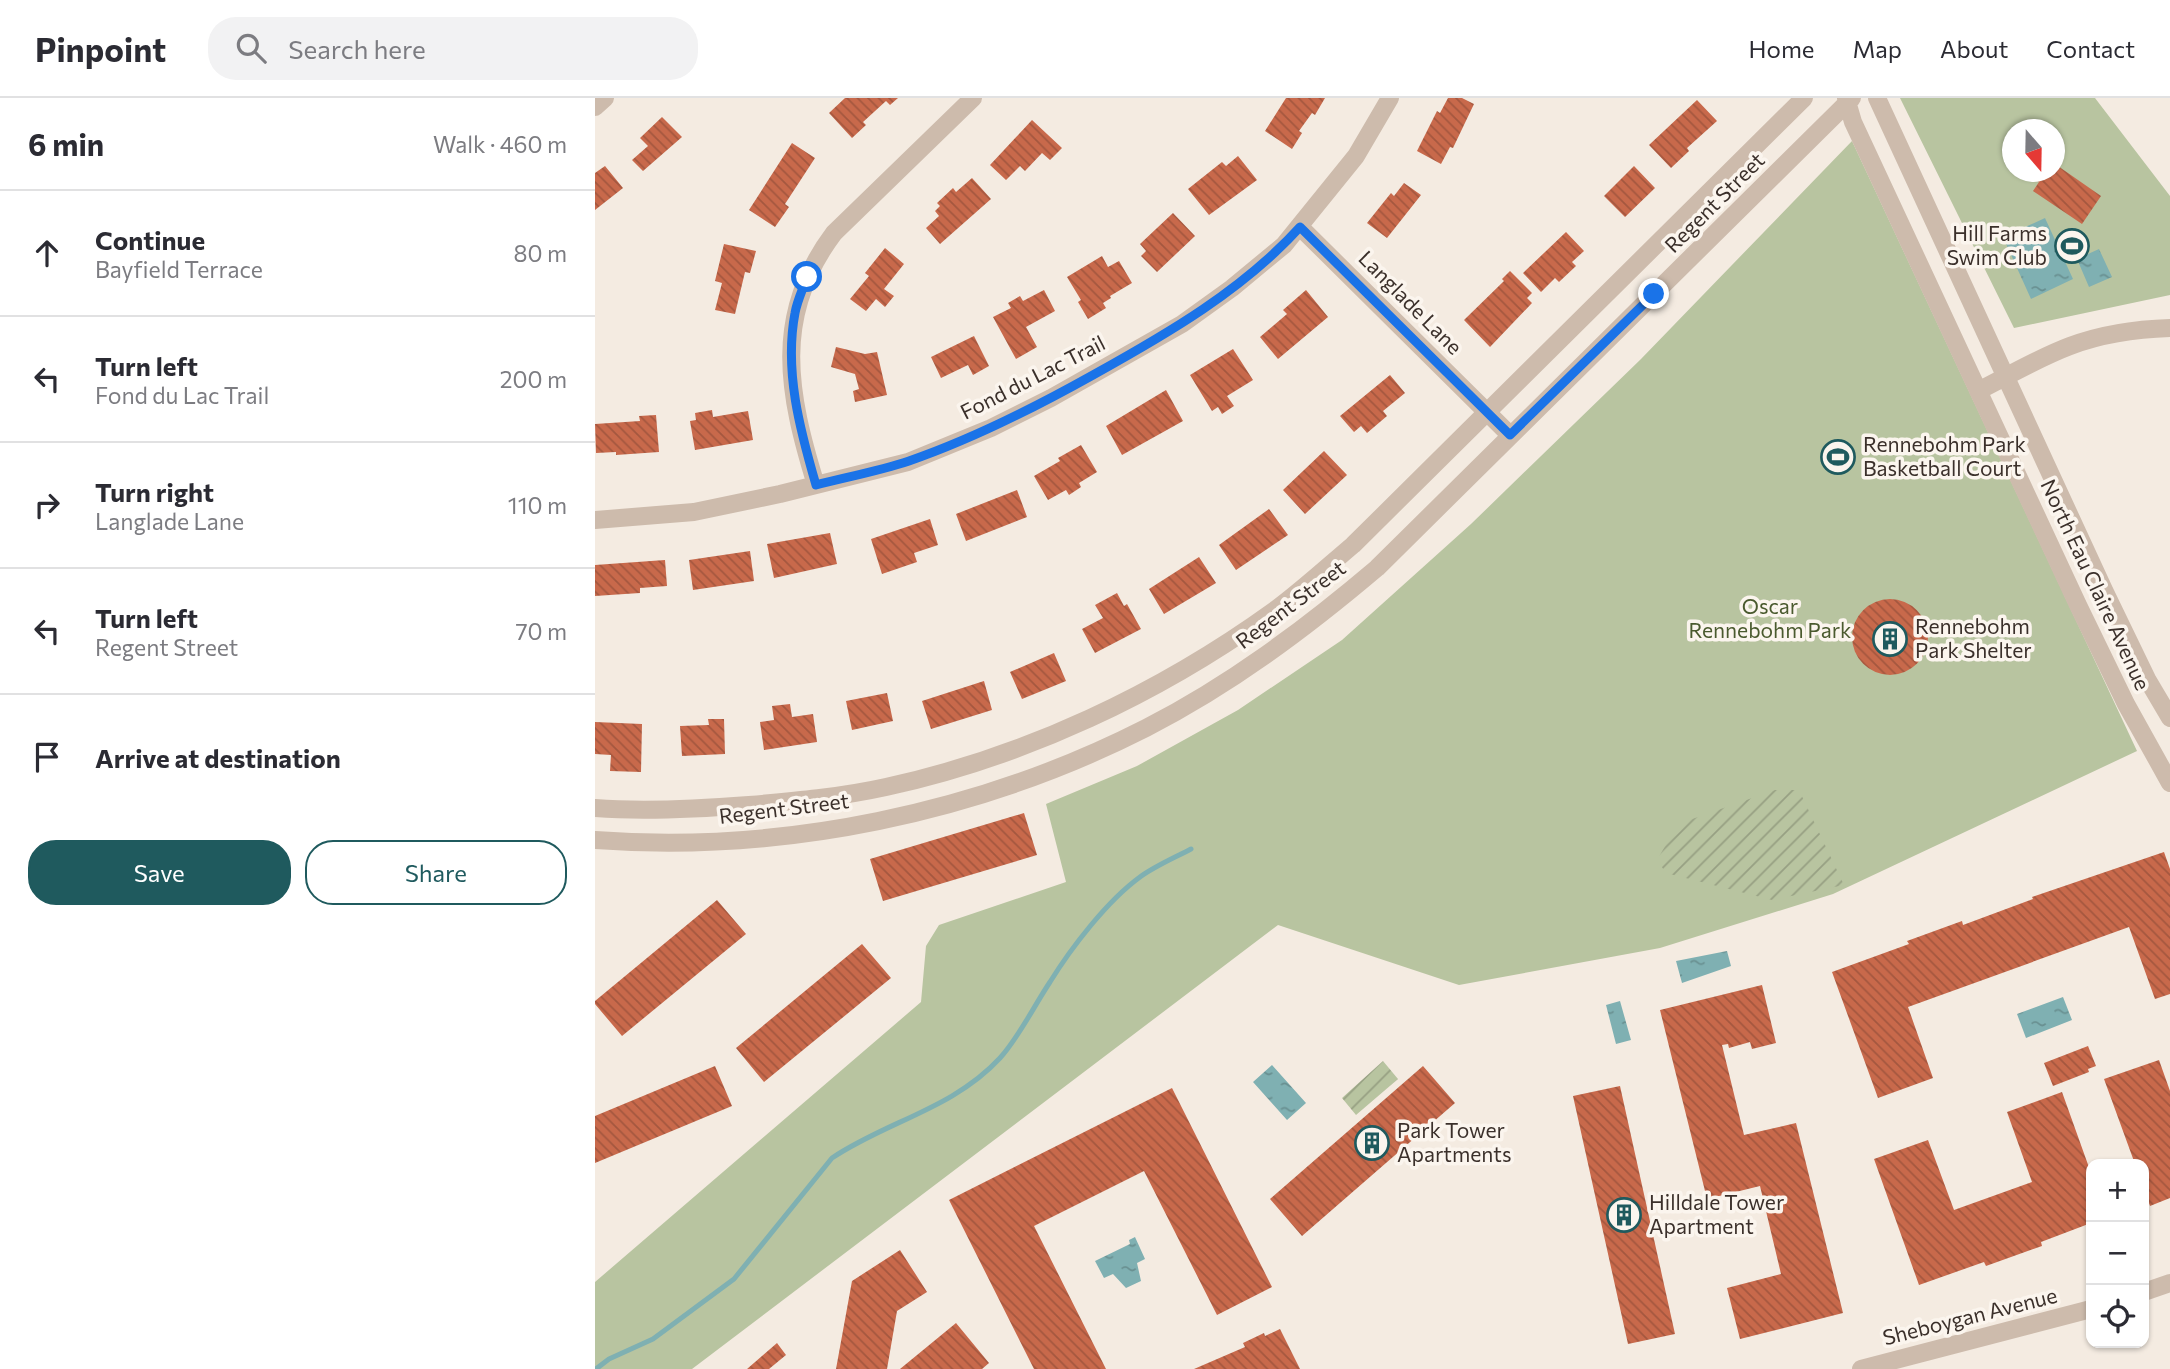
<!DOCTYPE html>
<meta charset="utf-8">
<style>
body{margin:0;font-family:Commissioner,sans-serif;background:#f2f2f3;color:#2b2b33}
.controls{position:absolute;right:21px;bottom:21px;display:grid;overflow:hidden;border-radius:14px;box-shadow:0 2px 5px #0004}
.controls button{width:63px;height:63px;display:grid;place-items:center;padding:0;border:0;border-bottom:2px solid #e1e1e2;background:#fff;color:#2b2b33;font:35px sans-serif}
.compass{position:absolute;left:1407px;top:21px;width:63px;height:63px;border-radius:50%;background:#fff;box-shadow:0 2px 5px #0004;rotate:160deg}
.stop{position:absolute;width:21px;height:21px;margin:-16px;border:5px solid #1a73e8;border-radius:50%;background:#fff}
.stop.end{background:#1a73e8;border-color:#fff;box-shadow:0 2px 7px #0008}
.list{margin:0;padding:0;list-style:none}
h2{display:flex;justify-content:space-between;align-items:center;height:91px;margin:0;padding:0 28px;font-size:30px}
h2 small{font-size:23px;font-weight:400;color:#7c7c81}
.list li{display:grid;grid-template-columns:46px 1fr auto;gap:21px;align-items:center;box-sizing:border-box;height:126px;padding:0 28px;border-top:2px solid #e1e1e2}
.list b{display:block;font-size:26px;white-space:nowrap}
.list p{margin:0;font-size:23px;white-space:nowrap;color:#7c7c81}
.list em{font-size:23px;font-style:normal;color:#7c7c81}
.actions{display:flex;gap:14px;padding:21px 28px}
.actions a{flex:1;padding:16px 0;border:2px solid #1f5a5e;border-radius:28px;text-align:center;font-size:24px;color:#1f5a5e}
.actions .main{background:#1f5a5e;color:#fff}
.icon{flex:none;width:38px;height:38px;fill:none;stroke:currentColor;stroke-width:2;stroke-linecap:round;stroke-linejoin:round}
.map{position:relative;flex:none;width:1575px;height:1271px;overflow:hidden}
header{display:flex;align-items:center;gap:42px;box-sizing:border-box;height:98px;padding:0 35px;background:#fff;border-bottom:2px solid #e1e1e2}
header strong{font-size:33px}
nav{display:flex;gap:38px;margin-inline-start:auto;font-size:24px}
.search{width:490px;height:63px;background:#f2f2f3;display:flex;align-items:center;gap:18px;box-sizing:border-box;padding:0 24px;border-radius:28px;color:#7c7c81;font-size:26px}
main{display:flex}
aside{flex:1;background:#fff}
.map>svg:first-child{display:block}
.green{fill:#b8c4a0;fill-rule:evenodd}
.garden{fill:url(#garden-furrows)}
.water{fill:url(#water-ripples)}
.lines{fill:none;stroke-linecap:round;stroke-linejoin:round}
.stream{stroke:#7fb0b2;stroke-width:5}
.building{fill:url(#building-back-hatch)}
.minor{stroke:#cdbbac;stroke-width:18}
.route{stroke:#1a73e8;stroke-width:9}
.labels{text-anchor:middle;stroke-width:7;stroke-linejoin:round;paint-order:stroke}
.street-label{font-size:21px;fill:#3b302b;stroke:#fbf5ee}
.poi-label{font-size:21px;fill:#3b302b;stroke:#fbf5ee;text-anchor:start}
.park-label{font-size:21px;fill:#4a5a2e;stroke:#fbf5ee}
</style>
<header>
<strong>Pinpoint</strong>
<div class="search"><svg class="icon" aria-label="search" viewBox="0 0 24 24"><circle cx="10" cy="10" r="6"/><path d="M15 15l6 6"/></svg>Search here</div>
<nav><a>Home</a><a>Map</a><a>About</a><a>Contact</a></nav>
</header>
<main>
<aside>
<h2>6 min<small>Walk · 460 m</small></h2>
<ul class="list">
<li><svg class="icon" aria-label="ahead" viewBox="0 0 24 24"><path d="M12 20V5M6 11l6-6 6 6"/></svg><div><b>Continue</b><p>Bayfield Terrace</p></div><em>80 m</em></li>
<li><svg class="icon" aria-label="left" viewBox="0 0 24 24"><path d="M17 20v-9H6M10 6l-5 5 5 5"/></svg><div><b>Turn left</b><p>Fond du Lac Trail</p></div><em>200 m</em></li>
<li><svg class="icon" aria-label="right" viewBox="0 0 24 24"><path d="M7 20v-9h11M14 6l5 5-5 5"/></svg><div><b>Turn right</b><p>Langlade Lane</p></div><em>110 m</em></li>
<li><svg class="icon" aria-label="left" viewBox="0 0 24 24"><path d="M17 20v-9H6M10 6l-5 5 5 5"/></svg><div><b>Turn left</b><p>Regent Street</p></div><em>70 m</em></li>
<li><svg class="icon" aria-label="arrive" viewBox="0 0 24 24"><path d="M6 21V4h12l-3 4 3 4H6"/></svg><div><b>Arrive at destination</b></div></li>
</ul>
<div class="actions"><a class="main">Save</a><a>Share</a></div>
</aside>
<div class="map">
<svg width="1575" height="1271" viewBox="0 0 1575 1271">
<defs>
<pattern id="garden-furrows" width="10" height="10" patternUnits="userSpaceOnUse" patternTransform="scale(1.75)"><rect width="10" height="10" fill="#b8c4a0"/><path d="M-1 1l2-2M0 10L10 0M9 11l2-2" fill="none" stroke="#97a083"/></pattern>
<pattern id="water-ripples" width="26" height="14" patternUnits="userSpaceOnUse" patternTransform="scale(1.75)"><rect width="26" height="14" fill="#7fb0b2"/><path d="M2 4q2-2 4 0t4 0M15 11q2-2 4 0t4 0" fill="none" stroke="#699091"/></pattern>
<pattern id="building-back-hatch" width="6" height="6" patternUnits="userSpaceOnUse" patternTransform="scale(1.75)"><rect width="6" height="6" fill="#c8694b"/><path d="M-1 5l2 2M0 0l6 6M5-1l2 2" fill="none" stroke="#a4573f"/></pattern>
</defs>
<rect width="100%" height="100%" fill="#f4ebe1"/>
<path class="green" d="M1305,0H1500L1575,98V197L1419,230ZM1418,32H1460V74H1418Z
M1257,43L1542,653L1238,796L1065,850L864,887L683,827L97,1271H0V1184L326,904L331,848L344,827L471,784L451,706L542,668L643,612L747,542L876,426L1046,261Z"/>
<path class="garden" d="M1180,692H1204L1249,787L1177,802L1071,775L1062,762L1083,726Z
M788,963L803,981L761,1017L747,1000Z"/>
<path class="water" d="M1450,120L1478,181L1436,201L1408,139Z
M1504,151L1517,179L1494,189L1482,161Z
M1132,853L1136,868L1087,885L1081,863Z
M1468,899L1477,922L1431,940L1422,916Z
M1025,903L1036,942L1021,946L1011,907Z
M677,967L711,1005L692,1022L658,984Z
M540,1139L550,1161L542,1165L546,1183L531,1190L518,1176L509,1180L500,1163L535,1146L534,1142Z"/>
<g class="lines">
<path class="stream" d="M1,1271L14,1261L58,1241L139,1181L237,1060C292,1023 358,1011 405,960C424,939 439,908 455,884C476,850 512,803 545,779C560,768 579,760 596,751"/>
</g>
<path class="building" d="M250,0H303L295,7L291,3L268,24L271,27L257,40L234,15Z
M691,0H730L720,17L717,15L704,33L707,35L697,51L670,33Z
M853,0H867L879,6L858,50L855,49L846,66L822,53L842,13L845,15Z
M1102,2L1122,23L1092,50L1094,53L1076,70L1054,47Z
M67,19L87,39L48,73L37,62L53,48L45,40Z
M437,22L467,50L455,62L447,55L430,73L425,68L411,82L395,67Z
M197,45L220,60L190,106L194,109L180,129L154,112Z
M643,58L662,82L614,117L593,91L627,64L631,68Z
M1460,66L1506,98L1487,126L1438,93L1444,84L1428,74H1460Z
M10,68L28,90L0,112V75Z
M1039,68L1060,90L1030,119L1009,98Z
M377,80L396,101L345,146L331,130L344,118L340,113L345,108L342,105L358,90L361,94Z
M809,85L826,97L792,140L772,125L796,95L799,98Z
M578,115L600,138L562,174L546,158L551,153L545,146Z
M971,134L989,153L977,164L981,168L964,184L960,180L946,194L928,175Z
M129,146L161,153L155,175L150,174L140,216L120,212L127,185L120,183Z
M290,150L309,166L289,191L299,198L290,209L281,201L271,213L255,201L274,178L270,175Z
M507,158L513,169L524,163L537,185L515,198L516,200L508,205L511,210L493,221L483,204L486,202L472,179Z
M915,173L937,195L932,200L937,205L895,249L869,222L909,183L907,181Z
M449,192L460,213L431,229L442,249L421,261L398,219L416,210L413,205L425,198L428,203Z
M711,192L733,219L683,261L665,239L692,216L688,212Z
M379,238L394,268L378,277L373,267L346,280L336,259Z
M241,249L270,256L282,254L292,297L260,304L258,293L264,291L260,276L236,269Z
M638,251L658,282L632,298L639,308L627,316L623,309L617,313L595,277Z
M795,277L810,295L788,313L792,318L772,335L766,328L759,334L745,318Z
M571,292L588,323L527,357L511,328Z
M117,312L118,319L153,313L158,342L100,352L95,323L101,322L100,315Z
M61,317L64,354L21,357V354L1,355L0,326L45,323L44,318Z
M486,347L502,374L484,385L486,389L474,397L471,392L453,402L439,378L465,363L463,360Z
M729,353L752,377L710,416L688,392Z
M422,392L432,419L371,443L361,416Z
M674,411L693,437L641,472L624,447Z
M335,421L343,447L319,455L322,464L287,476L276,441Z
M235,435L242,466L179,480L172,446Z
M155,453L159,483L98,492L94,462Z
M604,459L621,485L569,516L554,491Z
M70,462L72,488L45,490V495L0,498V467Z
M522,495L529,508L532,506L546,531L500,555L487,531L508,520L500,507Z
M1257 539a38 38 0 1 1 76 0a38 38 0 1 1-76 0Z
M459,555L471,583L427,601L415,574Z
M389,583L397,612L336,631L327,603Z
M292,595L298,623L257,632L251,603Z
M195,606L197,619L218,616L222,644L169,652L165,624L179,622L177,608Z
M113,621H129L130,656L87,658L85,628L114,627Z
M0,624L47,626L46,674L15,673L16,657L0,656Z
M429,715L442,757L288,803L275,761Z
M1569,754L1575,771V896L1560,901L1534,829L1313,909L1338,980L1283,1000L1237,874L1314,846L1312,843L1367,823L1368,827L1438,801L1437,799Z
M122,802L151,836L27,938L0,906V903Z
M267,846L296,880L169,984L141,950Z
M1167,887L1181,945L1157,951L1155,944L1134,950L1133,946L1127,947L1149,1037L1201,1025L1248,1215L1145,1241L1132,1190L1186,1176L1165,1088L1112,1101L1065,912Z
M1493,948L1501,968L1493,971L1494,974L1458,988L1449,965Z
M1564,962L1575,993V1100L1555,1108L1549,1091V1066H1540L1509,981Z
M120,968L137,1008L0,1065V1018Z
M828,968L860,1005L707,1138L675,1101Z
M1025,988L1080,1236L1033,1246L978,998Z
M577,990L677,1189L622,1217L549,1073L439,1128L511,1271H439L354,1102Z
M1467,994L1496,1075V1125L1446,1144L1447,1148L1391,1168L1389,1164L1324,1187L1279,1061L1333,1042L1359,1112L1437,1084L1412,1014Z
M305,1152L332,1194L302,1213L292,1271H241L257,1183Z
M361,1225L394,1265L387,1271H305Z
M685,1231L705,1271H599L650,1249L648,1245L669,1235L670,1238Z
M182,1245L191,1257L174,1271H152Z"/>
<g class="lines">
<path class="minor" d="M1251,0L1258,24L1483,507L1531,606L1575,685
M1282,0L1509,492L1552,581L1575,620
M0,9L10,0
M705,129L915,337
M1383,293C1413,278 1443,260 1475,248C1507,236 1541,231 1575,230
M221,387C193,296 177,217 239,135L378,0
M0,422L99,414L185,396L313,364L396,330L456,300L587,226L637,190L689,147L761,58L795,0
M0,710C51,714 103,711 154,707C200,703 246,699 291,689C430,659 565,595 680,512C707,492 732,469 758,447L1209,0
M0,742C187,756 384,715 551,630C635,587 710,531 782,470L1257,0
M1549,1194L1575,1185
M1266,1271L1496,1211"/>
</g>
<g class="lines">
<path class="route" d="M212,179C208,191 202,203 200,215C189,273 205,332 221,387C252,379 284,373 314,363C378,341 439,310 498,277C572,236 648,192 705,129L915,337L1059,196"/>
</g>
<defs>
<g id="stadium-ring" transform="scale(1.75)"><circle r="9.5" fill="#fbf5ee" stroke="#1f5a5e" stroke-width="1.5"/><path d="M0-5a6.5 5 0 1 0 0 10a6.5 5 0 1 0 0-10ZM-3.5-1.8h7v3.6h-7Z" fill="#1f5a5e"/></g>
<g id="building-ring" transform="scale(1.75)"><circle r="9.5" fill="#fbf5ee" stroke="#1f5a5e" stroke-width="1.5"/><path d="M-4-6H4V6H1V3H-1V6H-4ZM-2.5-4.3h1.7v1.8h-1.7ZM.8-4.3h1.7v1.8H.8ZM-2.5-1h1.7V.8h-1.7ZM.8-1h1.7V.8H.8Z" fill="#1f5a5e"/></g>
</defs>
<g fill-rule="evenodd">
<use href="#stadium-ring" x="1477" y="148"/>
<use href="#stadium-ring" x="1243" y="359"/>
<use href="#building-ring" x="1295" y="541"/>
<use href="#building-ring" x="777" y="1045"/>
<use href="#building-ring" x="1029" y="1117"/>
</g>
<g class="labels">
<g class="street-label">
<text transform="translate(1120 105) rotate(-45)" y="7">Regent Street</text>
<text transform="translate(815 205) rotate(45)" y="7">Langlade Lane</text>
<text transform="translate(438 280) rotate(-27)" y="7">Fond du Lac Trail</text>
<text transform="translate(1500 487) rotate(65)" y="7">North Eau Claire Avenue</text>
<text transform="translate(696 507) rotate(-37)" y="7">Regent Street</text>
<text transform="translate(189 711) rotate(-7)" y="7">Regent Street</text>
<text transform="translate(1375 1219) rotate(-14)" y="7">Sheboygan Avenue</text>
</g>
<g class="poi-label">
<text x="1452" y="143" text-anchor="end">Hill Farms<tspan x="1452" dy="24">Swim Club</tspan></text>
<text x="1268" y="354">Rennebohm Park<tspan x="1268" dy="24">Basketball Court</tspan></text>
<text x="1320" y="536">Rennebohm<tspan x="1320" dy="24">Park Shelter</tspan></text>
<text x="802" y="1040">Park Tower<tspan x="802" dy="24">Apartments</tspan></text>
<text x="1054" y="1112">Hilldale Tower<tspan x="1054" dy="24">Apartment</tspan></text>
</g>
<g class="park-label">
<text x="1175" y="516">Oscar<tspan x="1175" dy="24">Rennebohm Park</tspan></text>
</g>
</g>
</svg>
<div class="controls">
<button>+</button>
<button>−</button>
<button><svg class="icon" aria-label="locate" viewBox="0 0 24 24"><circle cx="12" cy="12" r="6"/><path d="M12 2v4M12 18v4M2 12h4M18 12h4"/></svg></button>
</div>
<svg class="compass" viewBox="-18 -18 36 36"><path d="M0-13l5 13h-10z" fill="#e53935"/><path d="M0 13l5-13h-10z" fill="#7c7c81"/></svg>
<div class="stop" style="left:212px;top:179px"></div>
<div class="stop end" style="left:1059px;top:196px"></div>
</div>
</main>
